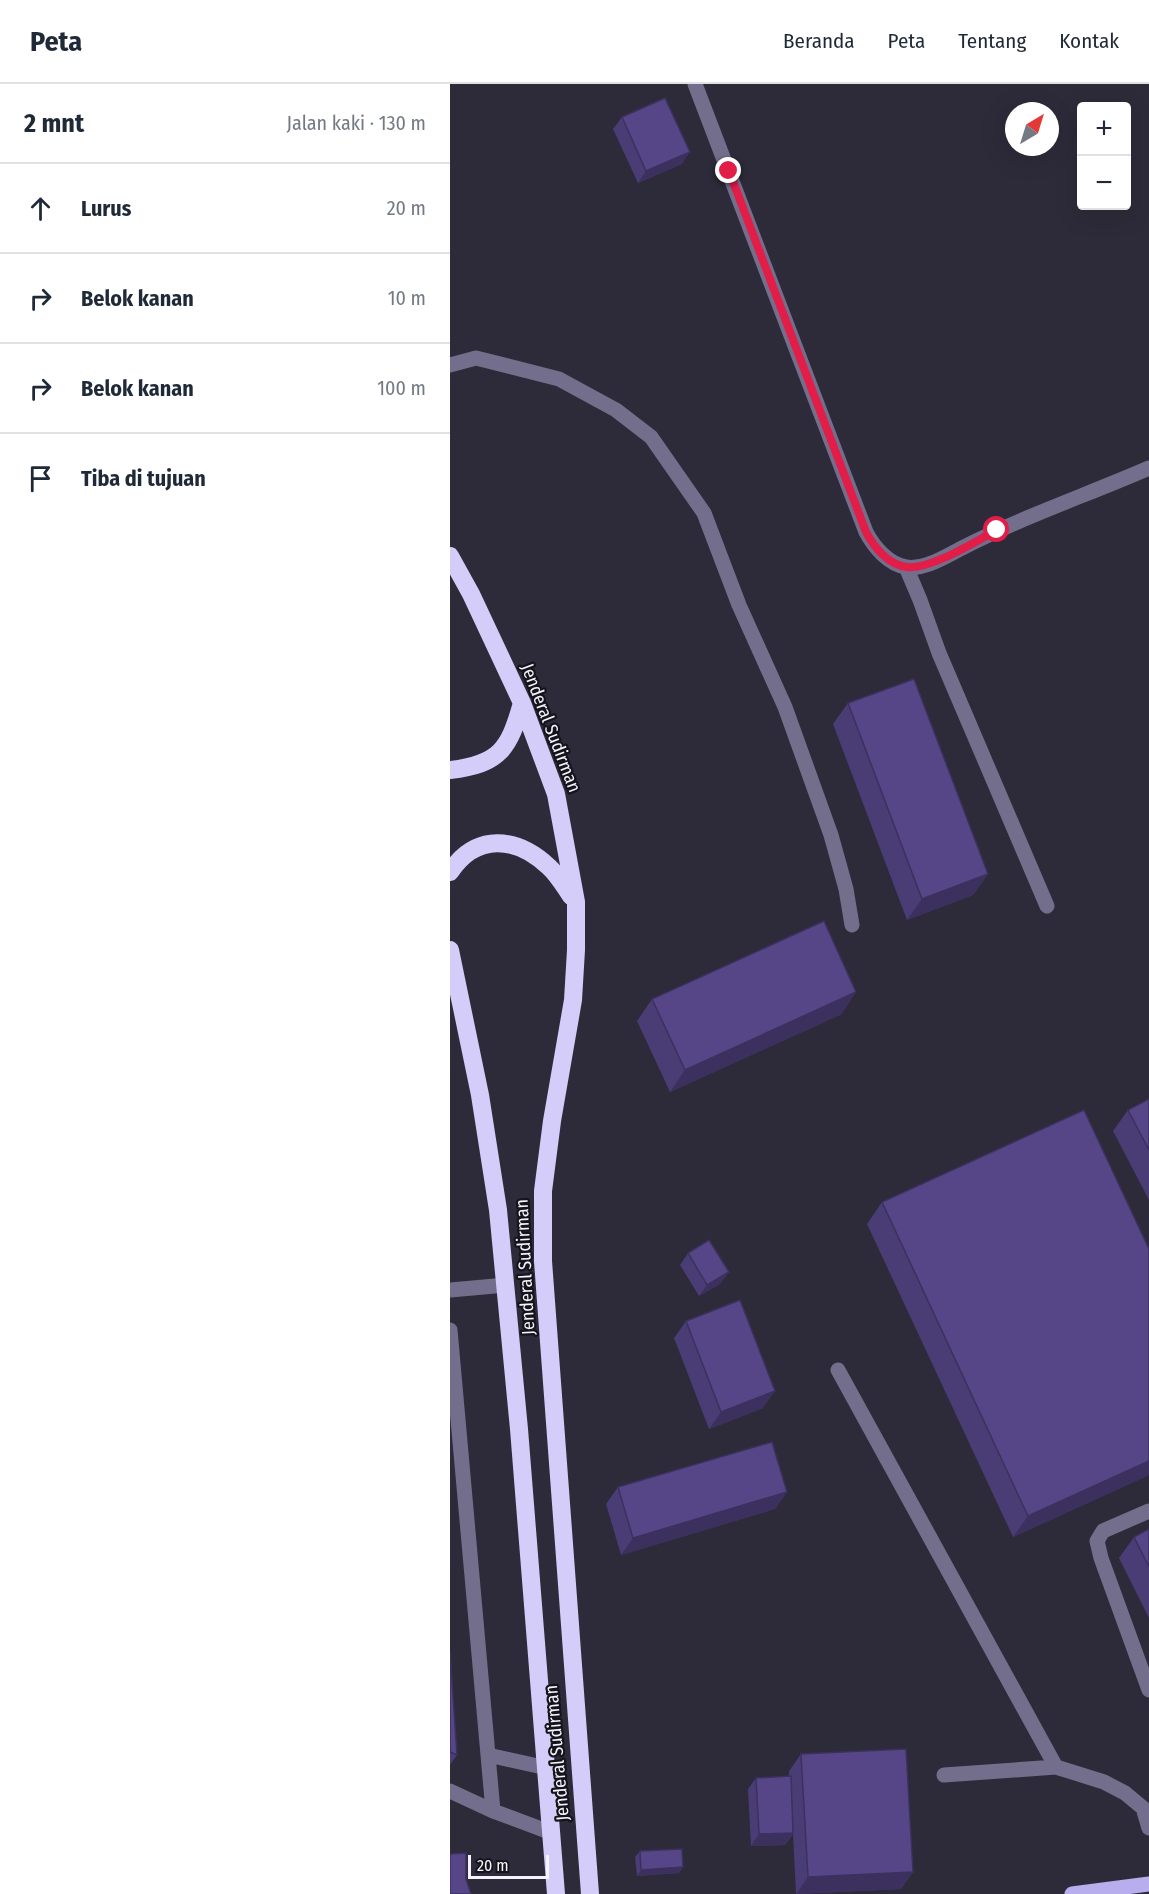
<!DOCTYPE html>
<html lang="id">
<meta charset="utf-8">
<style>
body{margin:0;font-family:"Fira Sans Condensed",sans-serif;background:#f6f6f7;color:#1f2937}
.controls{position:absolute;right:18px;top:18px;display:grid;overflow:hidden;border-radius:6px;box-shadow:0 6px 24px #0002}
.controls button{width:54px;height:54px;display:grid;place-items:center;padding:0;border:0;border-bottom:2px solid #e0e1e3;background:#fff;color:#1f2937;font:30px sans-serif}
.compass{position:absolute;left:555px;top:18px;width:54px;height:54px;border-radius:50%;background:#fff;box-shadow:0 6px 24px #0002;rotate:38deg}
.scale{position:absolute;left:18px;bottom:15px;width:81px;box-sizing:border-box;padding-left:6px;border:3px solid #f5f3fd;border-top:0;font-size:16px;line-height:21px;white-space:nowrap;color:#f5f3fd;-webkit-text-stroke:4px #15141b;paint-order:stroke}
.stop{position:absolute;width:18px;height:18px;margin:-14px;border:4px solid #e11d48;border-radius:50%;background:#fff}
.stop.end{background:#e11d48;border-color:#fff;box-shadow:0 2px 6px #0008}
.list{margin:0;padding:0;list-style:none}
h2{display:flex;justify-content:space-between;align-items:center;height:78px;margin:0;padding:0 24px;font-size:26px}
h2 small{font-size:20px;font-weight:400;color:#747a83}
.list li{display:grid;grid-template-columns:39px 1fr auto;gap:18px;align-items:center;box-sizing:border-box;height:90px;padding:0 24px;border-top:2px solid #e0e1e3}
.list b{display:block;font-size:22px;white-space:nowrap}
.list em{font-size:20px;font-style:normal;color:#747a83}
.icon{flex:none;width:33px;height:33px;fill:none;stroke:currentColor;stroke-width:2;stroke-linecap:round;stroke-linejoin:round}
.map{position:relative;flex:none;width:699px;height:1810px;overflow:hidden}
header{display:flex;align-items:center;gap:36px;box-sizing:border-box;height:84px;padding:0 30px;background:#fff;border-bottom:2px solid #e0e1e3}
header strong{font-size:28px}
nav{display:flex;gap:33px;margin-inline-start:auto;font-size:21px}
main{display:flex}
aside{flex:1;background:#fff}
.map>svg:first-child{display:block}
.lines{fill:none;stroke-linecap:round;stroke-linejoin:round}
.minor{stroke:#736e8c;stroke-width:15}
.major{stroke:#b9aeed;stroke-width:15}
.highway{stroke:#d4cdfa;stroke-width:18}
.wall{fill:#4a3c74}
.shaded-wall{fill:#3c315e}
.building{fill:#564687;stroke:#3c315e;stroke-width:1.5}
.route{stroke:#e11d48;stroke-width:8}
.labels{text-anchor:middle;stroke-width:4.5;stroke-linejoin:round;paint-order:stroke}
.street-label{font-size:18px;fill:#f5f3fd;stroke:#15141b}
</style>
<header>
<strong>Peta</strong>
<nav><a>Beranda</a><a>Peta</a><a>Tentang</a><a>Kontak</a></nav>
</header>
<main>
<aside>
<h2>2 mnt<small>Jalan kaki · 130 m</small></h2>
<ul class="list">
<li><svg class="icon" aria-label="ahead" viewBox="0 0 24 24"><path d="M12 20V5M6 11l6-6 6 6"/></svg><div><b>Lurus</b></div><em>20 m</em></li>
<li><svg class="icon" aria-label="right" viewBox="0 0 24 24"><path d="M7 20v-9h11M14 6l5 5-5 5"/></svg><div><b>Belok kanan</b></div><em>10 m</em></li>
<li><svg class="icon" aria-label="right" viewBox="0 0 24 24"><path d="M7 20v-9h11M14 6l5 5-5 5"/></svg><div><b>Belok kanan</b></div><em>100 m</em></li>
<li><svg class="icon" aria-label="arrive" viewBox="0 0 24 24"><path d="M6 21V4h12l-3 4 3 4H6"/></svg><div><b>Tiba di tujuan</b></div></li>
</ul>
</aside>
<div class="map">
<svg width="699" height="1810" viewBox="0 0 699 1810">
<rect width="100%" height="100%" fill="#2d2b39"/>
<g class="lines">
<path class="minor" d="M245,0L416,448C424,463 438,480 456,483C475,486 496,472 512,464C572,433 637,411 699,384
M0,281L26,274L109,295L166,326L201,353L254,429L289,521L335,623L381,751L396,805L402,841
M456,483L470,516L489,569L597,822
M0,1206L56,1201
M0,1246L43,1727
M388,1286L606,1683
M699,1427L653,1447L647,1457L651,1474L699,1606
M38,1671L97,1684
M494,1691L606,1683L654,1698L675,1709L693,1724L699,1744
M0,1707L43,1727L102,1749"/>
<path class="major" d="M622,1810L699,1800"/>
<path class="highway" d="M0,472L21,510L72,619L106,710L126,818V866L123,916L102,1037L93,1107V1177L140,1810
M0,686C50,680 59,665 72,619
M0,788C26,749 66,752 99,783C108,791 114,802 121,812
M0,866L30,1011L48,1126L69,1345L106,1810"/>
</g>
<path class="wall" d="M172,33L232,80L188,99L163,45Z
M398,619L538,790L523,811L457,836L383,640Z
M202,915L392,930L220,1008L187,937Z
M699,1015V1116L663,1047L678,1026Z
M432,1118L699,1165V1391L563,1453L417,1140Z
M238,1169L279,1188L270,1200L249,1212L230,1181Z
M236,1237L313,1324L259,1345L224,1254Z
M168,1403L337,1408L325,1425L171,1471L156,1420Z
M699,1445V1534L669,1474L684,1453Z
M0,1568L7,1671L0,1681Z
M351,1670L463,1788L451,1805L346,1810L343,1750L335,1761L301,1762L298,1705L306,1694L339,1692V1687Z
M190,1767L233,1783L229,1789L187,1792L185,1773Z"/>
<path class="shaded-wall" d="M240,68L232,80L188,99L196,87Z
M538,790L523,811L457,836L472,815Z
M406,908L392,930L220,1008L235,986Z
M279,1188L270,1200L249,1212L257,1201Z
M325,1307L313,1324L259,1345L271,1328Z
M699,1377V1391L563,1453L578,1432Z
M337,1408L325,1425L171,1471L183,1454Z
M343,1749L335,1761L301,1762L309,1750Z
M233,1783L229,1789L187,1792L191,1786Z
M463,1788L451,1805L346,1810L358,1793Z"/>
<path class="building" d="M215,14L240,68L196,87L172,33Z
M464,595L538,790L472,815L398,619Z
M374,837L406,908L235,986L202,915Z
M699,1015V1066L678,1026Z
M634,1026L699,1165V1377L578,1432L432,1118Z
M259,1156L279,1188L257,1201L238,1169Z
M290,1216L325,1307L271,1328L236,1237Z
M322,1358L337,1408L183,1454L168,1403Z
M699,1445V1483L684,1453Z
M0,1568L7,1671L0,1668Z
M456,1665L463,1788L358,1793L351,1670Z
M341,1692L343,1749L309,1750L306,1694Z
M232,1765L233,1783L191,1786L190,1767Z
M16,1769V1795L21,1810H0V1770Z"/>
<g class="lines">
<path class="route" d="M279,87L416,448C424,463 438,481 457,483C480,486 526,457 547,446"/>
</g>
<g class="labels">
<g class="street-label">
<text transform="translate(101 644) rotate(69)" y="6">Jenderal Sudirman</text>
<text transform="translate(75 1183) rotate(-93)" y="6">Jenderal Sudirman</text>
<text transform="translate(107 1669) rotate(-95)" y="6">Jenderal Sudirman</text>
</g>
</g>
</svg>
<div class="controls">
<button>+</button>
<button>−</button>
</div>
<svg class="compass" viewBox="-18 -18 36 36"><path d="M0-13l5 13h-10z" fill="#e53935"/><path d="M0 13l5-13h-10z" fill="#747a83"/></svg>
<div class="scale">20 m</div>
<div class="stop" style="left:547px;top:446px"></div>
<div class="stop end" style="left:279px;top:87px"></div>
</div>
</main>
